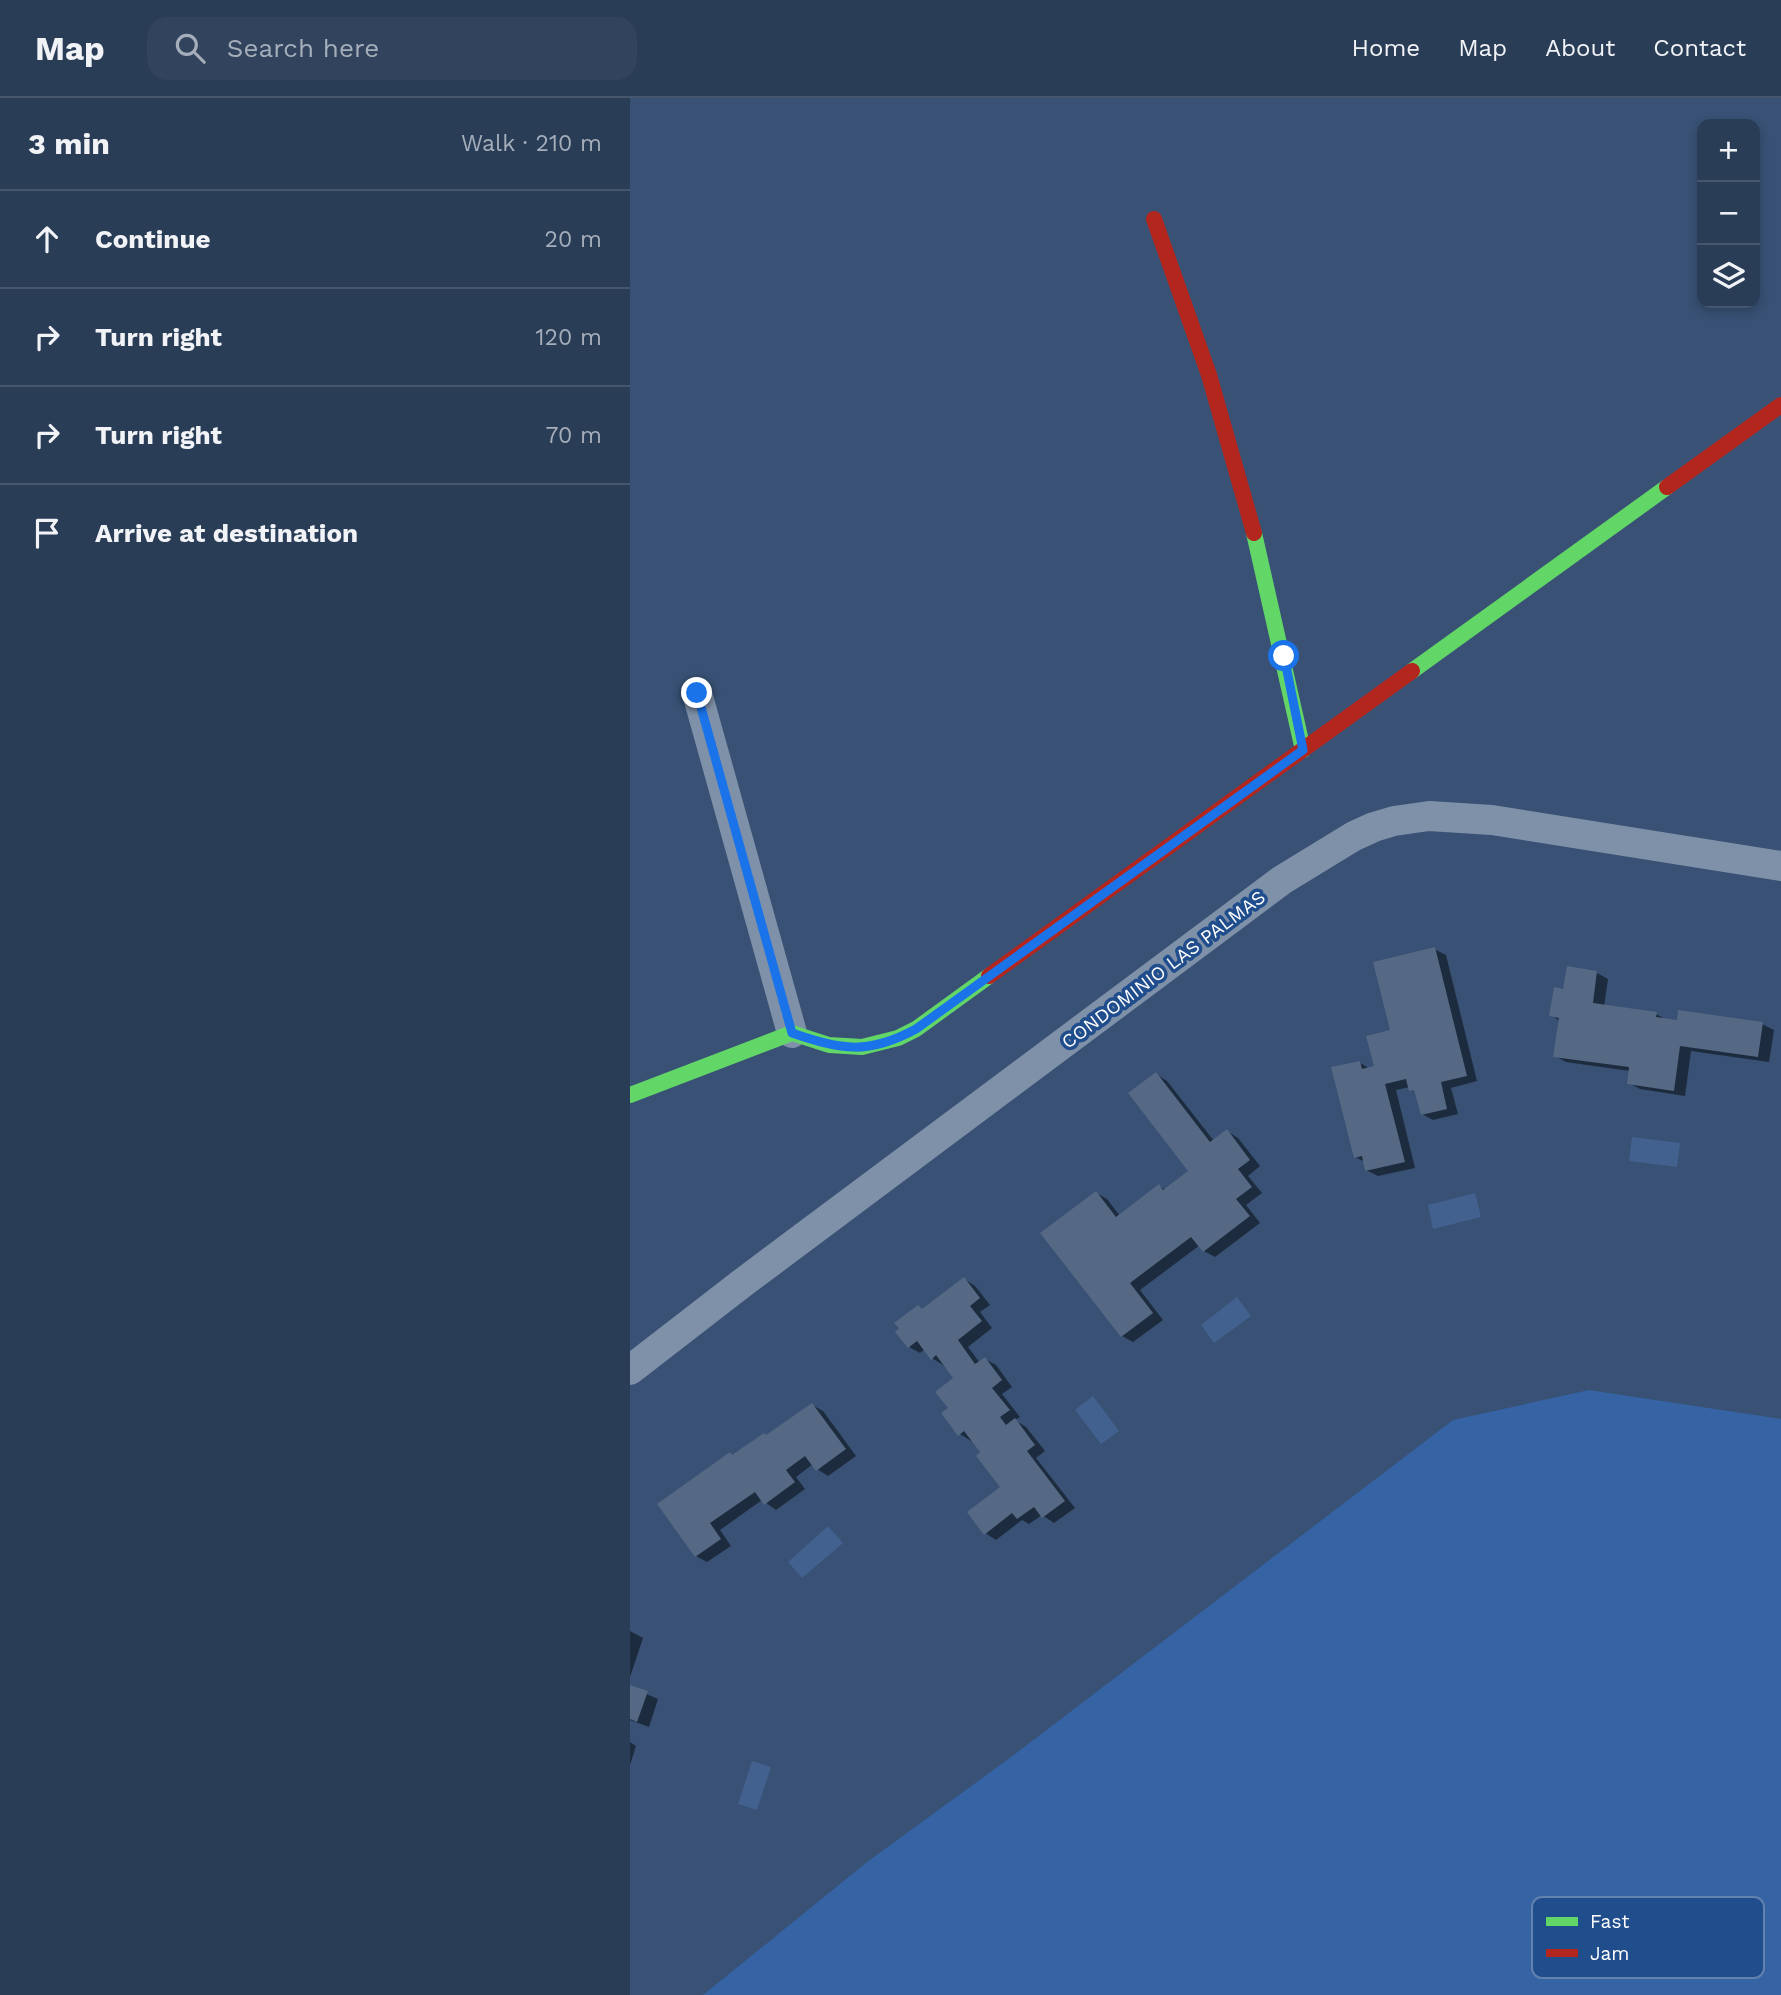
<!DOCTYPE html>
<meta charset="utf-8">
<style>
body{margin:0;font-family:"Work Sans",sans-serif;background:#32445d;color:#f1f3f6}
.controls{position:absolute;right:21px;top:21px;display:grid;overflow:hidden;border-radius:14px;box-shadow:0 4px 10px #0003}
.controls button{width:63px;height:63px;display:grid;place-items:center;padding:0;border:0;border-bottom:2px solid #46566d;background:#2a3d57;color:#f1f3f6;font:35px sans-serif}
.stop{position:absolute;width:21px;height:21px;margin:-16px;border:5px solid #1a73e8;border-radius:50%;background:#fff}
.stop.end{background:#1a73e8;border-color:#fff;box-shadow:0 2px 7px #0008}
.list{margin:0;padding:0;list-style:none}
h2{display:flex;justify-content:space-between;align-items:center;height:91px;margin:0;padding:0 28px;font-size:30px}
h2 small{font-size:23px;font-weight:400;color:#a5aeba}
.list li{display:grid;grid-template-columns:46px 1fr auto;gap:21px;align-items:center;box-sizing:border-box;height:98px;padding:0 28px;border-top:2px solid #46566d}
.list b{display:block;font-size:26px;white-space:nowrap}
.list em{font-size:23px;font-style:normal;color:#a5aeba}
.icon{flex:none;width:38px;height:38px;fill:none;stroke:currentColor;stroke-width:2;stroke-linecap:round;stroke-linejoin:round}
.map{position:relative;flex:none;width:1151px;height:1897px;overflow:hidden}
header{display:flex;align-items:center;gap:42px;box-sizing:border-box;height:98px;padding:0 35px;background:#2a3d57;border-bottom:2px solid #46566d}
header strong{font-size:33px}
nav{display:flex;gap:38px;margin-inline-start:auto;font-size:24px}
.search{width:490px;height:63px;background:#32445d;display:flex;align-items:center;gap:18px;box-sizing:border-box;padding:0 24px;border-radius:21px;color:#a5aeba;font-size:26px}
main{display:flex}
aside{flex:1;background:#2a3d57}
.map>svg:first-child{display:block}
.green{fill:#3563a3}
.water{fill:#43618e}
.shadow{fill:#0007}
.building{fill:#556984}
.lines{fill:none;stroke-linecap:round;stroke-linejoin:round}
.street{stroke:#7f91a8;stroke-width:30}
.fast{stroke:#63d668;stroke-width:16}
.jam{stroke:#b3261e;stroke-width:16}
.route{stroke:#1a73e8;stroke-width:9}
.labels{text-anchor:middle;stroke-width:7;stroke-linejoin:round;paint-order:stroke}
.street-label{font-size:19px;fill:#fff;stroke:#204d8c}
.key{fill:#204d8c;stroke:#6382ae;stroke-width:2}
.key-label{font-size:19px;fill:#fff}
</style>
<header>
<strong>Map</strong>
<div class="search"><svg class="icon" aria-label="search" viewBox="0 0 24 24"><circle cx="10" cy="10" r="6"/><path d="M15 15l6 6"/></svg>Search here</div>
<nav><a>Home</a><a>Map</a><a>About</a><a>Contact</a></nav>
</header>
<main>
<aside>
<h2>3 min<small>Walk · 210 m</small></h2>
<ul class="list">
<li><svg class="icon" aria-label="ahead" viewBox="0 0 24 24"><path d="M12 20V5M6 11l6-6 6 6"/></svg><div><b>Continue</b></div><em>20 m</em></li>
<li><svg class="icon" aria-label="right" viewBox="0 0 24 24"><path d="M7 20v-9h11M14 6l5 5-5 5"/></svg><div><b>Turn right</b></div><em>120 m</em></li>
<li><svg class="icon" aria-label="right" viewBox="0 0 24 24"><path d="M7 20v-9h11M14 6l5 5-5 5"/></svg><div><b>Turn right</b></div><em>70 m</em></li>
<li><svg class="icon" aria-label="arrive" viewBox="0 0 24 24"><path d="M6 21V4h12l-3 4 3 4H6"/></svg><div><b>Arrive at destination</b></div></li>
</ul>
</aside>
<div class="map">
<svg width="1151" height="1897" viewBox="0 0 1151 1897">
<rect width="100%" height="100%" fill="#385174"/>
<path class="green" d="M959,1292L1151,1321V1897H73L237,1764L381,1659L823,1322Z"/>
<path class="water" d="M1002,1039L1050,1045L1047,1069L999,1063Z
M845,1095L851,1119L803,1131L798,1107Z
M607,1199L621,1218L584,1245L571,1227Z
M463,1298L489,1333L471,1346L445,1312Z
M198,1428L213,1445L172,1480L158,1464Z
M122,1663L141,1669L127,1712L108,1706Z"/>
<path class="shadow" d="M804,851L816,857L847,983L821,990L828,1016L803,1022L792,1016L787,995L780,989L766,992L785,1070L748,1078L736,1072L735,1064L725,1059L729,964L740,971L746,969Z
M967,875L978,881L974,909L1026,916L1037,922L1132,926L1144,932L1139,964L1061,953L1055,998L1010,991L999,985L1000,973L936,964L925,958L930,923L921,917L935,893Z
M526,976L537,983L584,1043L597,1033L608,1040L630,1068L618,1078L632,1095L616,1107L630,1125L585,1159L574,1153L570,1147L510,1192L533,1222L503,1244L492,1238L466,1095L477,1101L490,1118L529,1088L536,1092L560,1073Z
M334,1181L345,1188L360,1207L350,1214L362,1230L338,1249L350,1265L355,1261L366,1267L382,1289L372,1296L390,1319L385,1322L396,1329L415,1353L406,1360L445,1410L424,1425L412,1417L399,1426L392,1422L366,1442L355,1435L372,1390L342,1341L341,1343L330,1336L320,1310L326,1280L313,1267L302,1260L295,1251L290,1255L279,1249L294,1212Z
M182,1307L193,1313L226,1358L198,1378L187,1371L183,1366L166,1379L175,1391L146,1412L132,1402L90,1432L101,1448L77,1464L66,1458L104,1358L137,1339Z
M0,1533L13,1540L0,1579Z
M0,1589L28,1601L19,1629L0,1622Z
M0,1644L6,1648L0,1667Z"/>
<path class="building" d="M805,849L837,978L811,984L817,1011L791,1017L784,992L779,993L776,981L755,986L775,1064L735,1073L732,1058L724,1060L701,969L730,963L732,971L744,968L736,938L760,932L743,864Z
M937,868L967,873L963,905L1027,914L1026,919L1047,922L1048,912L1133,924L1128,959L1050,948L1044,993L997,986L999,969L923,959L929,920L919,918L924,889L933,891Z
M526,974L580,1044L597,1031L620,1062L608,1071L622,1089L606,1101L620,1118L573,1154L561,1139L500,1185L523,1215L491,1239L410,1135L466,1093L486,1119L529,1086L533,1092L558,1073L498,995Z
M334,1179L350,1200L340,1208L352,1223L328,1242L345,1266L355,1259L372,1282L362,1290L380,1312L370,1319L376,1327L385,1320L405,1347L397,1353L435,1403L412,1420L404,1409L387,1421L382,1415L354,1437L337,1414L370,1389L346,1358L350,1354L334,1333L328,1338L311,1315L318,1310L305,1294L323,1280L306,1257L301,1262L287,1243L278,1250L265,1234L269,1230L264,1225L288,1207L292,1211Z
M182,1305L216,1351L186,1373L175,1358L156,1372L165,1384L134,1407L125,1394L80,1425L91,1441L65,1459L27,1406L100,1354L102,1357L134,1335L136,1337Z
M0,1587L18,1593L7,1624L0,1621Z"/>
<g class="lines">
<path class="street" d="M67,595L162,935
M0,1272L115,1183L652,782L724,738L744,729L764,723L799,718L862,722L1151,768"/>
<path class="fast" d="M624,435L673,652
M782,573L1037,389
M0,997L162,935L199,947L232,949L268,940L286,931L359,878"/>
<path class="jam" d="M524,121L579,277L624,435
M1037,389L1151,307
M359,878L782,573"/>
</g>
<g class="lines">
<path class="route" d="M67,595L162,935C212,952 238,957 286,931L673,652L654,558"/>
</g>
<g class="labels">
<g class="street-label">
<text transform="translate(533 871) rotate(-37)" y="7">CONDOMINIO LAS PALMAS</text>
</g>
</g>
<rect x="902" y="1799" width="232" height="81" rx="10" class="key"/>
<rect x="916" y="1819" width="32" height="9" fill="#63d668"/>
<rect x="916" y="1851" width="32" height="8" fill="#b3261e"/>
<g class="key-label">
<text x="960" y="1830">Fast</text>
<text x="960" y="1862">Jam</text>
</g>
</svg>
<div class="controls">
<button>+</button>
<button>−</button>
<button><svg class="icon" aria-label="layers" viewBox="0 0 24 24"><path d="M12 4l9 5-9 5-9-5zM3 14l9 5 9-5"/></svg></button>
</div>
<div class="stop" style="left:654px;top:558px"></div>
<div class="stop end" style="left:67px;top:595px"></div>
</div>
</main>
